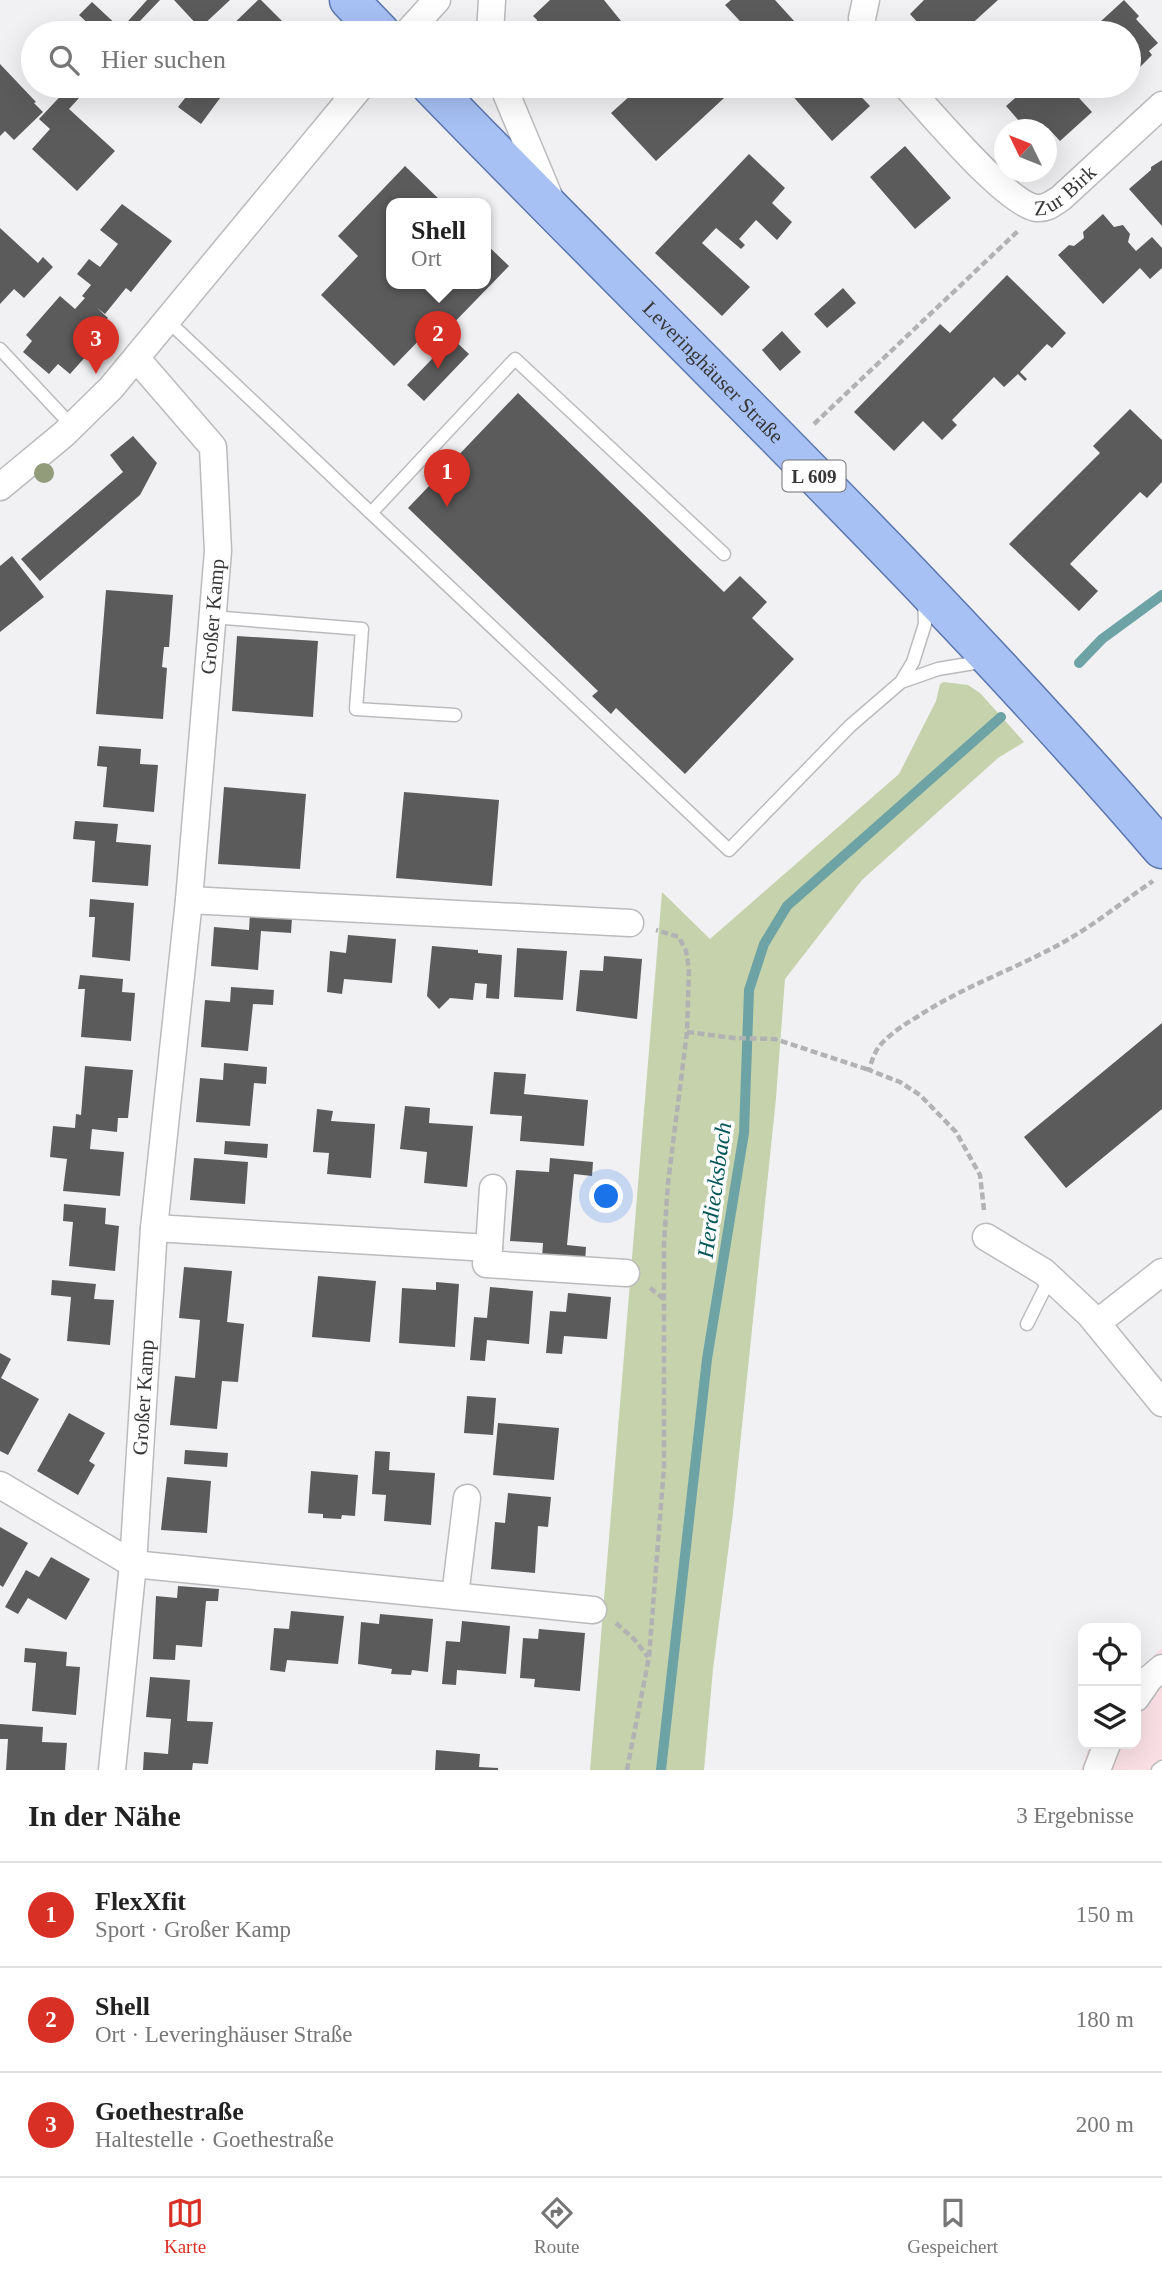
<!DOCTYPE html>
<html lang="de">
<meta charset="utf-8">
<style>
body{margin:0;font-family:"Times New Roman",serif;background:#f2f2f2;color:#222}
.controls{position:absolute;right:21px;bottom:21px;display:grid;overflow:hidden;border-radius:14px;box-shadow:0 7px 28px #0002}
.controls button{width:63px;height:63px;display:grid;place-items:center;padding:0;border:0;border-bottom:2px solid #e0e0e0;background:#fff;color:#222;font:35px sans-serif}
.compass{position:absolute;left:994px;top:119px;width:63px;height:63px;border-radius:50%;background:#fff;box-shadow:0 7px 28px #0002;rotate:313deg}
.you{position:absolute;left:607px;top:1197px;width:24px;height:24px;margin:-18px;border:5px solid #fff;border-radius:50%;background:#1a73e8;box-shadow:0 0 0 10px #1a73e833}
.badge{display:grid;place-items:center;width:46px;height:46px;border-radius:50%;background:#d93025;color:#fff;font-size:23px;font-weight:700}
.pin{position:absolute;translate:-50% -58px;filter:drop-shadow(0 2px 4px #0008)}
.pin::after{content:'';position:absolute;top:37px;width:24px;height:21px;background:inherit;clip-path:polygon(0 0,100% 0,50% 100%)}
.popup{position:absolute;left:386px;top:198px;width:105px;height:91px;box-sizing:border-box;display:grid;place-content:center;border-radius:14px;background:#fff;filter:drop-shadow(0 2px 5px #0005);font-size:23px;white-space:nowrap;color:#767676}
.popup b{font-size:26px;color:#222}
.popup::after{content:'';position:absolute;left:50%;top:100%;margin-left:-14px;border:14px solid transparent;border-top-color:#fff}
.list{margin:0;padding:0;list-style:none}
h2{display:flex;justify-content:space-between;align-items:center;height:91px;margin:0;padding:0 28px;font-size:30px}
h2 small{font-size:23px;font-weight:400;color:#767676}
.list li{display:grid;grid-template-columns:46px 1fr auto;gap:21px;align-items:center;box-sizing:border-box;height:105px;padding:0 28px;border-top:2px solid #e0e0e0}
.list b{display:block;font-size:26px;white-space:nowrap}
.list p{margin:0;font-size:23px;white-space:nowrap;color:#767676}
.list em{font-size:23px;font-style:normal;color:#767676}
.icon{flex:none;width:38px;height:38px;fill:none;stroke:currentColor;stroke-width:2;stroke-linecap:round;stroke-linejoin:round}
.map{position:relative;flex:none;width:1162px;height:1770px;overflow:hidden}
.search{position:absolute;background:#fff;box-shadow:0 7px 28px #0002;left:21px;right:21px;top:21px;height:77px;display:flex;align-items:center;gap:18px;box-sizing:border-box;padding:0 24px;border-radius:38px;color:#767676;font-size:26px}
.sheet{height:406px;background:#fff}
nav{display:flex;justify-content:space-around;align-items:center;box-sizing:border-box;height:98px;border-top:2px solid #e0e0e0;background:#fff;font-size:19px;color:#767676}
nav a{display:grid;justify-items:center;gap:4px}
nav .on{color:#d93025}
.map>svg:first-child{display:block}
.industrial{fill:#fae0e4}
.green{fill:#c5d2ac}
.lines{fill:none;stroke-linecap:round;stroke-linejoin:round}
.stream{stroke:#6da3a4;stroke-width:10}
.building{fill:#5c5b5c}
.service-casing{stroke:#bbbbbd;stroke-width:15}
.minor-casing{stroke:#bbbbbd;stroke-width:29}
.primary-casing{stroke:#5976ae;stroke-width:41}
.path{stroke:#b2b2b4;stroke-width:4.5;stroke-dasharray:7 3.5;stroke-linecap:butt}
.service{stroke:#fff;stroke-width:12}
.minor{stroke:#fff;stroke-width:26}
.primary{stroke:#a7c1f5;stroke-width:38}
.tree{fill:#929b7a}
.labels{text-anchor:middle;stroke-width:7;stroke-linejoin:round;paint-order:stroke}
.shield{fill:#fefeff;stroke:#737374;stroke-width:2}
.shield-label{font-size:19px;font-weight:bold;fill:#373738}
.street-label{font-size:21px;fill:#373738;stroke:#fefeff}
.water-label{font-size:23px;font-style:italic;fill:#035759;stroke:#fefeff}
</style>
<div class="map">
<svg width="1162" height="1770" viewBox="0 0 1162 1770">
<rect width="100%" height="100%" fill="#f1f1f3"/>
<path class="industrial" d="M1162,1648V1770H1081L1090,1744H1136V1673Z"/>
<path class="green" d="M944,682L968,685L980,693L1024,742L998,758L862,880L785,979L776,1098L733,1513L713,1669L704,1770H590L662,892L710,939L899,774L936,701L940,684Z"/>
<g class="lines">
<path class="stream" d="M1079,663L1102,639L1162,595
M661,1770L707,1359L744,1133L749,990L764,944L787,906L1001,717"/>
</g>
<path class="building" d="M147,0H160L140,21L154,33H90L94,29L79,15L92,2L121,29Z
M174,0H230L200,28Z
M258,0H261L294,33H224Z
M550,0H604L621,21L617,24V33H536L537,20L533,16Z
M731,0H775L805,33H751L725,5Z
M924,0H998L966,29L970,33H927L910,14Z
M1124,0L1139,16L1136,19L1158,43L1149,51L1152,55L1137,70L1129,61V33H1088Z
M0,64L36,102L34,103L43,112L14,140L5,131L0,136Z
M179,86H212L223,94L201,124L178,107L189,93Z
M641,86H737L656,161L611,113Z
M798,86H851L870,106L832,141L790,93Z
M1029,86H1068L1092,112L1060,141L1048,128L1027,130L1006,106Z
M68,88L79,98L69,109L115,151L77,191L32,149L50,129L39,119Z
M905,146L951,198L915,229L870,177Z
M749,154L785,188L772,203L792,222L777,240L756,220L739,239L745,245L741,249L716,228L702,243L750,287L722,316L655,253Z
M1162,160V226L1129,189L1151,170V167Z
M405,166L443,203H391V283H485V243L509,266L441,336L432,327L394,366L321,295L358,256L338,236Z
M122,204L172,241L131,292L126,288L105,314L97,308L108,318L97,329L104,336L70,374L58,364L49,374L23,352L32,341L26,335L60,296L75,309L85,298L82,296L91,285L77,274L89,259L100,267L118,244L100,230Z
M1103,214L1114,227L1123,225L1130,234L1128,242L1136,251L1152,237L1162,248V268L1150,279L1140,268L1103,304L1058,255L1069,245L1074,246L1084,238L1083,232Z
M0,228L38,263L43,257L53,267L24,298L14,289L0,304Z
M1007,275L1066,333L1052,348L1047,344L1020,372L1027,379L1025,381L1018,374L1004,387L994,377L952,420L957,425L942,440L923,421L894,451L854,412L940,324L950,333Z
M843,288L856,303L827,328L814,314Z
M782,331L801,352L780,371L762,350Z
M452,338L469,354L424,401L407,385Z
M518,393L724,592L740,576L767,602L752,618L794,659L685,774L616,708L611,714L592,696L598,691L408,508Z
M1130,409L1162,440V482L1147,498L1140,492L1070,564L1098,591L1079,611L1009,544L1100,453L1093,446Z
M133,436L157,463L140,495L40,581L21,559L123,472L110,455Z
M12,556L44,597L0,632V566Z
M106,590L173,595L169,647H164L162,667L167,668L163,719L96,714Z
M237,636L318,641L313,717L232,711Z
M99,746L141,749L140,764L158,765L154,812L103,807L107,767L97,766Z
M224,787L306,794L300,869L218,864Z
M404,792L499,800L492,886L396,878Z
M75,821L118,824L116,842L151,845L148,886L92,882L95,841L73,839Z
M90,899L134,903L130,961L92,957L95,917H89Z
M250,914L292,918L291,933L261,931L258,970L211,966L214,927L249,930Z
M348,935L396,939L392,983L344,979L342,994L327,992L330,951L346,953Z
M432,946L478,950V953L502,955L499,999L486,998L487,984L475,983L473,1000L450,998L439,1009L427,996Z
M517,948L567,951L563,1000L514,997Z
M604,956L642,959L637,1019L576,1011L580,970L603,971Z
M80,975L123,979L122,992L135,993L131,1041L81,1037L85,989H78Z
M231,987L274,990L273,1005L253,1004L248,1051L201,1047L205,1000L230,1002Z
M1162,1023V1109L1066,1188L1024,1137Z
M224,1063L267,1067L266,1084L254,1083L250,1126L196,1122L200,1078L223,1080Z
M85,1066L133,1070L128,1118H118L117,1132L92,1129L90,1149L124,1152L120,1196L63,1191L67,1159L50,1157L53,1126L75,1128L76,1114L81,1115Z
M494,1072L526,1074L524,1094L588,1100L584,1146L520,1141L522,1116L490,1114Z
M405,1106L430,1108L429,1123L473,1126L467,1187L424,1183L427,1152L400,1149Z
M317,1109L333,1111L331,1121L375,1124L371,1178L327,1174L329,1153L313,1152Z
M225,1141L268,1144L267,1158L224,1154Z
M194,1158L248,1162L245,1204L190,1200Z
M550,1158L593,1162L592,1176L574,1174L567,1245L586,1247L585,1262L542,1258L543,1243L510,1241L516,1170L549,1172Z
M64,1204L106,1208L105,1224L119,1226L115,1271L69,1266L73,1222L63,1221Z
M184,1267L232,1271L227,1322L244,1324L238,1382L222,1381L217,1429L170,1425L175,1376L195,1378L200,1320L179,1318Z
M318,1276L376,1281L370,1342L312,1337Z
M52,1280L96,1284L94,1299L114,1300L110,1345L67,1341L71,1297L51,1295Z
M436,1282L459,1284L455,1347L399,1343L402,1288L436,1290Z
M490,1287L533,1291L529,1344L487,1340L485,1361L470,1360L474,1317L487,1318Z
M568,1293L611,1297L607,1339L564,1336L562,1354L546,1353L550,1311L566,1312Z
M0,1353L11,1359L1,1378L39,1399L8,1455L0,1451Z
M467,1396L496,1398L493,1435L464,1433Z
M69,1413L105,1433L89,1461L95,1465L78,1495L37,1471Z
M498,1423L559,1428L554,1480L493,1475Z
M185,1450L228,1453L227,1467L184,1464Z
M375,1451L390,1452L389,1470L435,1473L431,1525L384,1521L386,1495L372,1494Z
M311,1471L358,1475L355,1516L342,1515L341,1519L323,1518V1514L308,1513Z
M167,1477L211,1481L207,1533L161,1530Z
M508,1493L551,1497L548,1527L538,1526L535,1573L491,1569L495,1522L505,1523Z
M0,1527L28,1543L3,1587L0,1585Z
M51,1557L90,1579L66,1620L28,1598L18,1614L5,1607L26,1570L39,1577Z
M178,1586L219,1589L218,1601H206L202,1647L176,1645L175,1660L153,1659L156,1596L177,1598Z
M291,1611L344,1616L338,1664L287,1660L285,1672L270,1670L274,1628L289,1629Z
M380,1614L433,1619L428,1672L412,1670L411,1675L391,1674L392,1669L358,1664L361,1622L379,1624Z
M462,1621L510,1626L506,1674L457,1670L456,1685L442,1684L446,1641L460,1642Z
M539,1629L585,1633L580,1691L534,1687L535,1679L520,1678L523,1638L538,1639Z
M25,1648L67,1652L66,1666L80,1667L76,1715L32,1711L36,1663L24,1662Z
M150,1677L190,1680L187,1721L213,1722L208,1764L193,1763L192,1770H143L144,1752L168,1754L171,1719L146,1717Z
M0,1724L43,1727L42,1742L67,1743L65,1770H6L8,1739H0Z
M436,1750L480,1754L479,1767L498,1768V1770H435Z"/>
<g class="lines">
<g class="service-casing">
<path id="service" d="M168,321L371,513L515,359L724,554
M0,349L72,426
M371,513L729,850L850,726L901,682L913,662L925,624L924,600
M212,617L362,629L356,709L455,715
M901,682L938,669L986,661
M1027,1324L1050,1278
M1158,1770L1162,1767"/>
</g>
<g class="minor-casing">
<g id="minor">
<path d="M407,33L437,0"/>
<path d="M490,33L492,0"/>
<path d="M863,33L862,18L866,0"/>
<path d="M503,86L549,196"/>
<path id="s1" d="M906,86C930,111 1007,205 1037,208C1047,209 1053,203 1061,198L1162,105"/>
<path d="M0,487L64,434L111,388L361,86"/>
<path d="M189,900L630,923"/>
<path d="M154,1228L489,1248L486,1264L626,1273"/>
<path d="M986,1237L1044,1272L1090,1315L1162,1403"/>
<path d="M489,1248L493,1188"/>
<path d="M1097,1323L1162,1272"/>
<path d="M0,1485L133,1564L593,1610"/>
<path d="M455,1596L467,1498"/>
<path d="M1136,1698L1149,1679L1162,1668"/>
<path id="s2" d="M112,1770L133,1564L154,1228L189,900L218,551L213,447L137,359"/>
<path d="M1097,1770L1107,1744"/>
</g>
</g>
<g class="primary-casing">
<g id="primary">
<path d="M349,0L381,33"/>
<path id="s3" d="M431,86C676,339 932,582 1162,849"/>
</g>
</g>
<path class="path" d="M814,424L1019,230
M687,1032L734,1038L775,1039L869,1070
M984,1210L980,1175L956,1132L920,1095L900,1082L869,1070C872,1060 875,1050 883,1042C893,1032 905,1024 917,1017C965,985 1019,968 1069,939C1098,922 1125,900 1153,881
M650,1288L665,1300
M616,1623L634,1639L648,1657
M627,1770L649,1657L664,1467V1243L668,1183L687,1032L689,969L686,951L679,937L656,930"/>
<use href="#service" class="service"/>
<use href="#minor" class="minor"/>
<use href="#primary" class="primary"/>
</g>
<circle class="tree" cx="44" cy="473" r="10"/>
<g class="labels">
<rect class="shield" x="782.5" y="460.5" width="63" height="31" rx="5"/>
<g class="shield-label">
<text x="814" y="483">L 609</text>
</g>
<g class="street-label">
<text dy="7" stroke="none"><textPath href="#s1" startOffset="214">Zur Birk</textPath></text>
<text dy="7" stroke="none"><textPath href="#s3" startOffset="402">Leveringhäuser Straße</textPath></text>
<text dy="7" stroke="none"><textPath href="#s2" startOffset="1158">Großer Kamp</textPath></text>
<text dy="7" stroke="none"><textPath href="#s2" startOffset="374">Großer Kamp</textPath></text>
</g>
<g class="water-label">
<text transform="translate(714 1190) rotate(-82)" y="8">Herdiecksbach</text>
</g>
</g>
</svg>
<div class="controls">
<button><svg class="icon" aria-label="locate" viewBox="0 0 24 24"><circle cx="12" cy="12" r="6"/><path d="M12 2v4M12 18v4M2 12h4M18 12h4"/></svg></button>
<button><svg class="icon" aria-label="layers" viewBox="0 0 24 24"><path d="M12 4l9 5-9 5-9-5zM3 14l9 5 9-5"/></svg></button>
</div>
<svg class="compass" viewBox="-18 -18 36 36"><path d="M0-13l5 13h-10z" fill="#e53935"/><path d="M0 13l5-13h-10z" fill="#767676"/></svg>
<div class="you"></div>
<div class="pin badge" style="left:447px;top:507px">1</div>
<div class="pin badge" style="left:438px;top:369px">2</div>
<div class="popup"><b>Shell</b>Ort</div>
<div class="pin badge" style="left:96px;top:374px">3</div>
<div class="search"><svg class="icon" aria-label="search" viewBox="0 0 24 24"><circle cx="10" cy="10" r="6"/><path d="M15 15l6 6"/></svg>Hier suchen</div>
</div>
<section class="sheet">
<h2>In der Nähe<small>3 Ergebnisse</small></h2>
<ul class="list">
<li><span class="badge">1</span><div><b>FlexXfit</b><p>Sport · Großer Kamp</p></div><em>150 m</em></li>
<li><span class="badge">2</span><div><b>Shell</b><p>Ort · Leveringhäuser Straße</p></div><em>180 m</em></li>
<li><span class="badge">3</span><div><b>Goethestraße</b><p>Haltestelle · Goethestraße</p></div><em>200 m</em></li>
</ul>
</section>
<nav>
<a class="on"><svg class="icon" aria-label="map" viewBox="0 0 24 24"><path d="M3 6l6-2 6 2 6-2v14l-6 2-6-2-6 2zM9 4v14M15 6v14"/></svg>Karte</a>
<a><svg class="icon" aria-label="directions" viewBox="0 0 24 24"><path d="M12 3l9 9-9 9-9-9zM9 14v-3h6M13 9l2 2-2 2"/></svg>Route</a>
<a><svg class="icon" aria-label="saved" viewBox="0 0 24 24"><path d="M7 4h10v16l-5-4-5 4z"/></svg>Gespeichert</a>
</nav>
